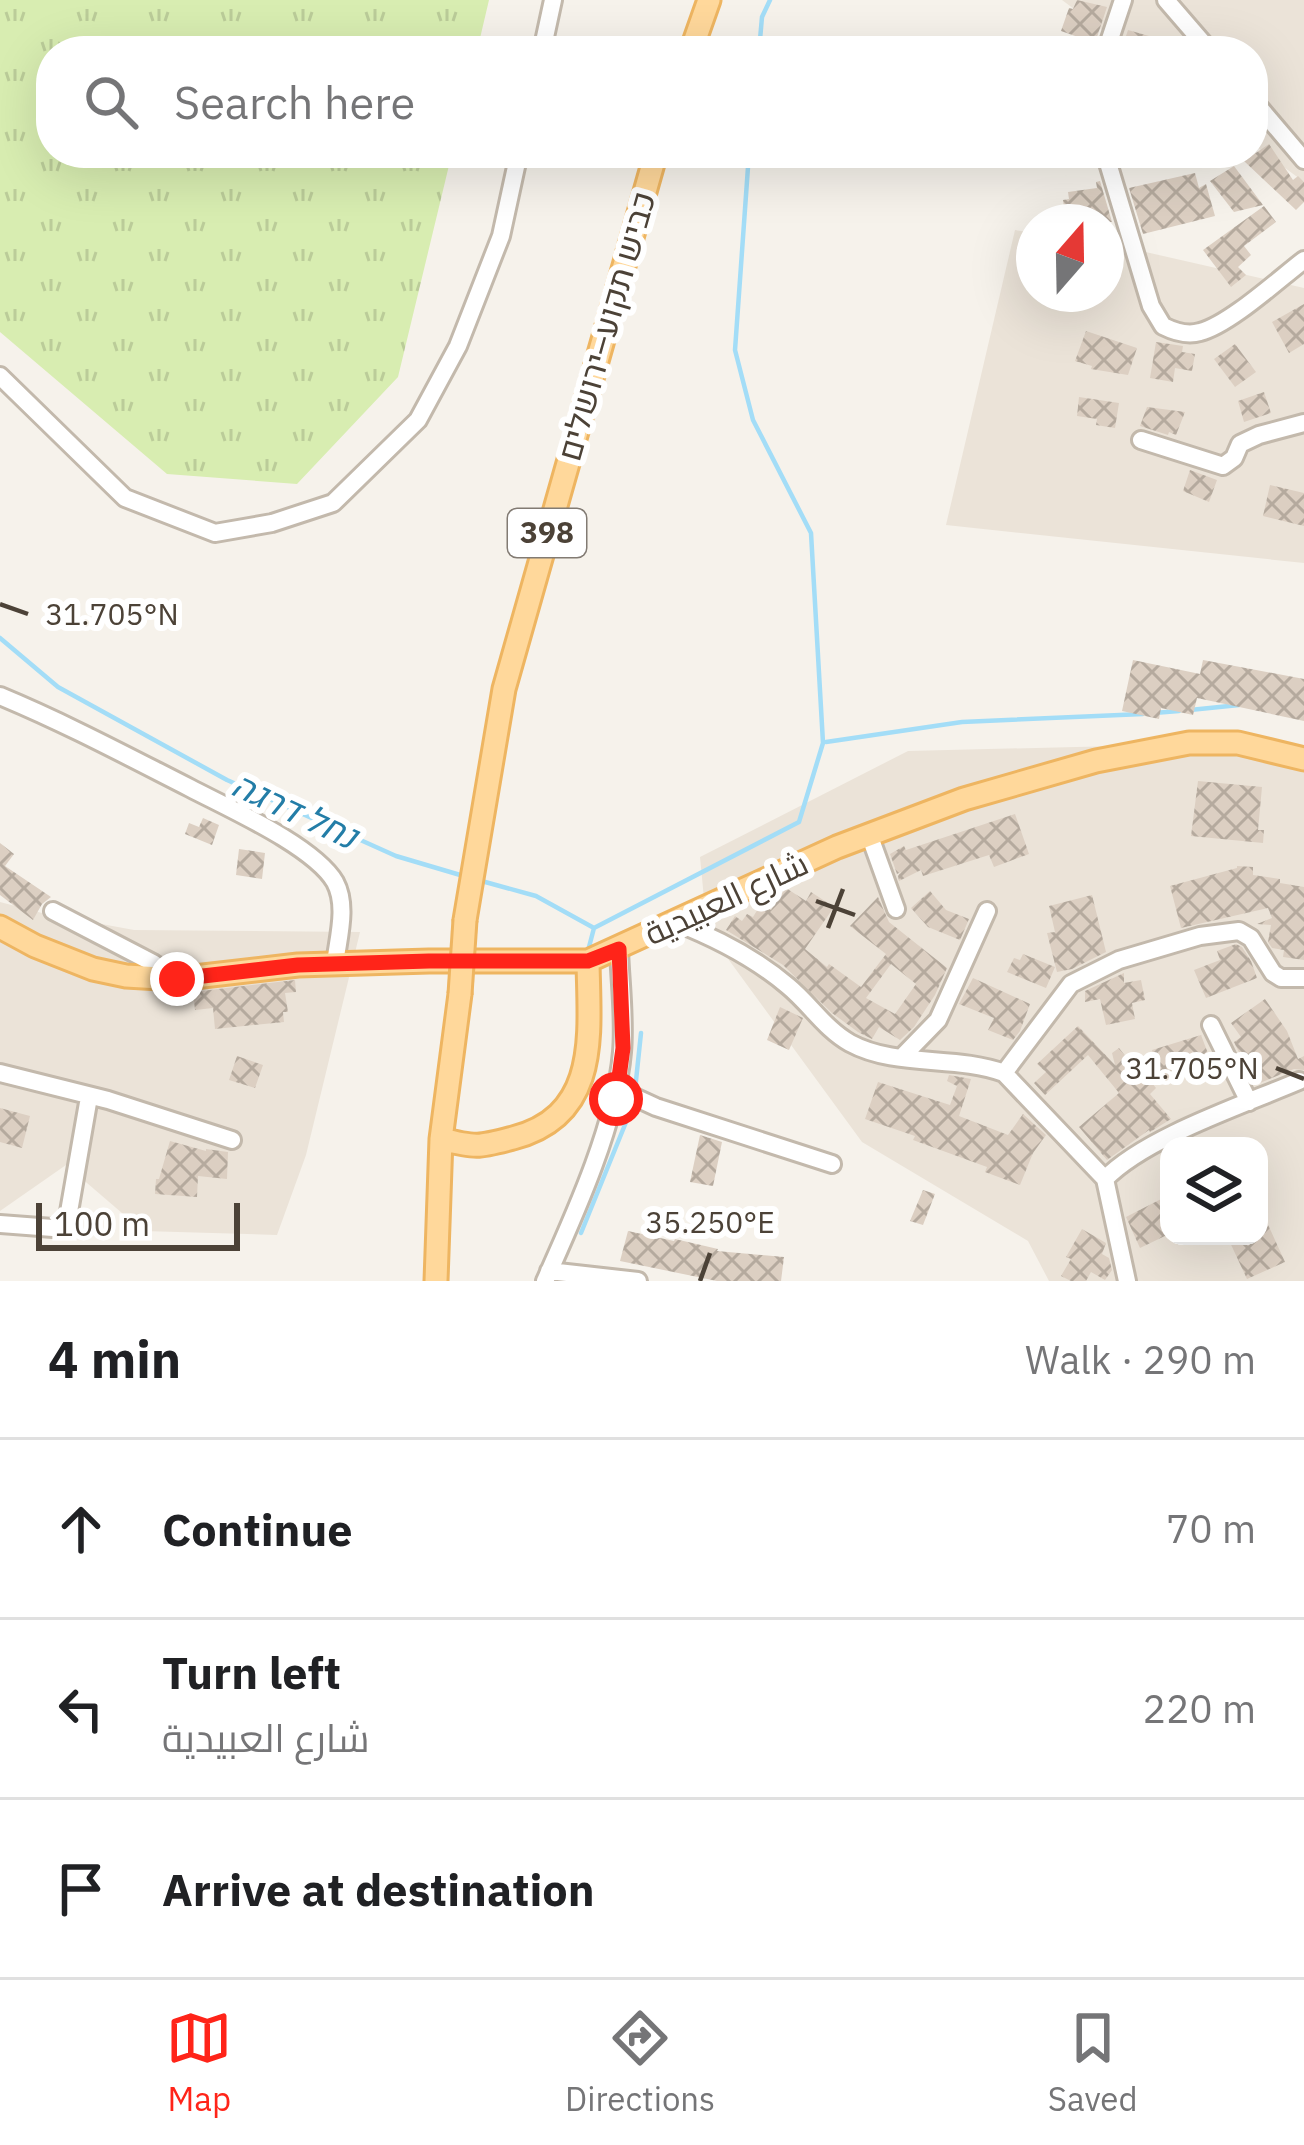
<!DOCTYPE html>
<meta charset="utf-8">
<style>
body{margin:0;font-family:"IBM Plex Sans",Cairo,Heebo,sans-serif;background:#f2f2f2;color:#202124}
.controls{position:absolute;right:36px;bottom:36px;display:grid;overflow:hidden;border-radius:24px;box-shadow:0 12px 48px #0002}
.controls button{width:108px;height:108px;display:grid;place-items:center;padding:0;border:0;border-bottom:3px solid #e0e0e0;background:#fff;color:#202124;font:60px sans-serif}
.compass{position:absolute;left:1016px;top:204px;width:108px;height:108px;border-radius:50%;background:#fff;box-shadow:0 12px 48px #0002;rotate:20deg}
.scale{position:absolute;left:36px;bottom:30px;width:204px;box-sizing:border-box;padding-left:12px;border:6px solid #4c4237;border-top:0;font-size:33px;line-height:42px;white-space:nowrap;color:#4c4237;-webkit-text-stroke:9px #fff;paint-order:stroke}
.stop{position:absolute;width:36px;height:36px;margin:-27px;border:9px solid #ff2419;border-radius:50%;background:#fff}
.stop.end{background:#ff2419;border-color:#fff;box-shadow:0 3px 12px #0008}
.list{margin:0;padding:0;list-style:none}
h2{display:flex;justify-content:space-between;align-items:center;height:156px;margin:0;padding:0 48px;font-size:51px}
h2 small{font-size:39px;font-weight:400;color:#757577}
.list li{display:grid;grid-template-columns:78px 1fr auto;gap:36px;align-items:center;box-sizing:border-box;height:180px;padding:0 48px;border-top:3px solid #e0e0e0}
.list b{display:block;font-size:45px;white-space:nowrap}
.list p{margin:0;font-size:39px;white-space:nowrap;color:#757577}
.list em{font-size:39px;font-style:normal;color:#757577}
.icon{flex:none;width:66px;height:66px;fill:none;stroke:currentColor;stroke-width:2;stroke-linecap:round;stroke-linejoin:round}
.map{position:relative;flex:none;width:1304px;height:1281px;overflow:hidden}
.search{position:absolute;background:#fff;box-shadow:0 12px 48px #0002;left:36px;right:36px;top:36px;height:132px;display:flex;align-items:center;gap:30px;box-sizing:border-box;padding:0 42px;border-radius:48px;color:#757577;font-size:45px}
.sheet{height:696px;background:#fff}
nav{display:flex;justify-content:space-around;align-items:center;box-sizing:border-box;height:168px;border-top:3px solid #e0e0e0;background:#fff;font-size:33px;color:#757577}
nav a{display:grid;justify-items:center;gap:6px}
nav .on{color:#ff2419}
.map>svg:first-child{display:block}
.residential{fill:#ebe3d8;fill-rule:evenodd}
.grass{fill:url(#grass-tufts)}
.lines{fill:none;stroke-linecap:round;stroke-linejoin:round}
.stream{stroke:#a3ddf7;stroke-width:4.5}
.building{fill:url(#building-cross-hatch);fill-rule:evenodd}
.minor-casing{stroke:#c3b9ac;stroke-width:22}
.major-casing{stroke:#eeb561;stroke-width:27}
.minor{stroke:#fff;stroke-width:16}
.major{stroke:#ffd89b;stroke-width:21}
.major-bridge-casing{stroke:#eeb561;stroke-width:27;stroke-linecap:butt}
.major-bridge{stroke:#ffd89b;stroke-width:21}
.route{stroke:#ff2419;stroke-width:15}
.ticks{fill:none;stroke:#4c4237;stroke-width:4.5}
.labels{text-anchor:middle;stroke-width:12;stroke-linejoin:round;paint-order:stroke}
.shield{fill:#fff;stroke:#827b73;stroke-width:3}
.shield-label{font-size:30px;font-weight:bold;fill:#4c4237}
.street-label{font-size:33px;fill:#4c4237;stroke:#fff}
.water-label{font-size:36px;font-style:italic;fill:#237da7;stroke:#fff}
.ticks-label{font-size:30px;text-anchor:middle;fill:#4c4237;stroke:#fff;stroke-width:12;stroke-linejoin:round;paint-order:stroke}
</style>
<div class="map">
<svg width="1304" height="1281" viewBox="0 0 1304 1281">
<defs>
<pattern id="grass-tufts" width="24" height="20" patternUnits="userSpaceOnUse" patternTransform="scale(3)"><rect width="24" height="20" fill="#d8edb1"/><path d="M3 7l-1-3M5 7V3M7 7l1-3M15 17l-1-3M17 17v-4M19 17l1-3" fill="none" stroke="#bc9"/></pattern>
<pattern id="building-cross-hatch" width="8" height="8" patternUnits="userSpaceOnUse" patternTransform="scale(3)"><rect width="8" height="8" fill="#dccfc2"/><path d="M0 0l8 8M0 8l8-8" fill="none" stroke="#b5aa9e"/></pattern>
</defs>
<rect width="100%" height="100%" fill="#f6f2eb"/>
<path class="residential" d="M1062,0H1304V182L1253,144V51H1130Z
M1015,230L1034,233V294H1106V243L1304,288V563L946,525Z
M1238,743L1304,758V1281H1049L1028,1241L862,1142L707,930L700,857L908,751ZM1169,1146H1259V1236H1169Z
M0,902L42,913L134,930L360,932L306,1155L277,1235L143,1231L66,1165L0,1211Z"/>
<path class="grass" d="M0,0H489L477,51H51V153H452L398,377L297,484L167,474L0,332Z"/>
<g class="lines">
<path class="stream" d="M759,51L762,17L770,0
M0,638L58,687L227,780L396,856L467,877
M1190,710L1239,705
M1154,713L1179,711
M826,742L962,722L1143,714
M478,880L536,896L594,928L589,947
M594,928L799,822L823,743L811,533L753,420L735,350L749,153
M635,1090L641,1033
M581,1233L633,1105"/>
</g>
<path class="building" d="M1077,0L1107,7L1095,43L1061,31L1069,8L1073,9Z
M1128,30L1156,38L1152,51H1121Z
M1269,144L1293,180L1298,176L1304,182V202L1296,210L1244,161Z
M1234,166L1263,205L1234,212L1210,181Z
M1195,173L1199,188L1206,184L1215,216L1143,234L1129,188Z
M1100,181L1112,222H1066L1063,200L1069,199L1068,192L1097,188L1096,182Z
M1264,206L1276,222L1244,246L1251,255L1238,267L1246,275L1231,287L1203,250Z
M1304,304V344L1289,353L1272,322Z
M1086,331L1137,348L1128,375L1091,369L1092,366L1075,361Z
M1156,342L1183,346L1182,352L1195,354L1192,371L1175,368L1173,382L1150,378Z
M1235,344L1256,372L1235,387L1214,359Z
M1264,392L1271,413L1244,422L1238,401Z
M1079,397L1119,403L1115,428L1096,425L1097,419L1077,416Z
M1147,407L1185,412L1176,435L1169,432L1168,435L1140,426Z
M1190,470L1217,480L1209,502L1183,491Z
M1270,485L1304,493V526L1263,516Z
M1133,660L1200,674L1203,660L1304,679V721L1197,698L1193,715L1161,708L1159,719L1122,711Z
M1198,781L1262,787L1258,830H1264L1263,843L1191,836Z
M1015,814L1029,854L994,867L989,855L923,876L921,870L899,881L898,876L901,872L897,874L890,854L904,846L906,850Z
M203,818L219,825L212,845L185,834L189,823L199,827Z
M0,843L14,854L5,866L51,897L42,904L33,920L0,895Z
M239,849L265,853L262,879L236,875Z
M1237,866L1253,867V875L1280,879V883L1304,887V960L1283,957L1284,950L1272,948L1268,942L1271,925L1257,924L1272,918L1268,908L1181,928L1170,886L1237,868Z
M786,888L806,901L811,892L834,907L805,949L827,967L829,964L861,987L886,954L850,926L878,897L889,922L947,968L935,995L914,1027L900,1040L879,1027L872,1039L858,1032L832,1013L783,965L726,930L735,916L742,921L747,914L753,917L761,904L771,910ZM891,964L916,984L895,1014L866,998Z
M930,891L946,910L969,919L960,940L928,927L911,908Z
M1092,895L1106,952L1072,969L1057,972L1047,933L1055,932L1049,906Z
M1236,944L1242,947L1251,961L1257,978L1206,998L1194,970L1220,960L1217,951Z
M1023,954L1055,967L1046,988L1007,972L1014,958L1020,960Z
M1124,973V983L1141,980L1145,1000L1132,1003L1135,1019L1106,1025L1100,999L1085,1002V991Z
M973,978L1030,1004L1020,1031L1013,1040L988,1030L994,1018L959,1004Z
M295,980L296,992L285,993L288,1012H283L284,1022L215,1029L213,1008L195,1010L193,992Z
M1265,999L1287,1031L1298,1059L1304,1056V1070L1294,1069L1255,1085L1234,1042L1241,1037L1231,1023Z
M780,1007L803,1018L789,1050L767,1040Z
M1078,1026L1115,1065L1112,1053L1119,1048L1135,1068L1138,1065L1156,1088L1150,1094L1171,1119L1150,1132L1149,1130L1107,1160L1079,1127L1119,1093L1088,1055L1045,1095L1034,1083L1046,1072L1037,1064Z
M1201,1035L1212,1064L1162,1080L1152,1050Z
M237,1056L263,1065L255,1088L229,1080Z
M949,1075L971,1079L959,1116L1008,1135L1023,1114L1046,1135L1033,1153L1020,1185L985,1172L987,1167L913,1140L915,1136L865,1119L878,1082L950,1105L957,1086L947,1081Z
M0,1108L30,1116L22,1148L0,1142Z
M700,1135L722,1142L713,1186L690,1182Z
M170,1141L206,1151V1149L228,1152L227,1179L198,1176L197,1197L155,1194L156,1179H159Z
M923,1190L935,1194L923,1225L910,1221Z
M1169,1195V1234L1140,1248L1126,1217Z
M1259,1205L1285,1262L1247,1279L1227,1236H1259Z
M1082,1229L1106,1243L1102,1254L1109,1258L1112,1270L1105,1280L1091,1272L1086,1281H1071L1061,1276L1071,1259L1066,1257Z
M628,1231L674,1241L675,1239L718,1249L717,1251L784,1257L781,1281H717L620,1261Z"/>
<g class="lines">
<g class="minor-casing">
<path id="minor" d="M1166,0L1210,51
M542,51L553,0
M1106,51L1123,0
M1253,100L1304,160
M1105,153L1151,306L1163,326C1175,332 1187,336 1200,332C1229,325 1279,279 1304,260
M0,376L125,498L215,533L272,523L333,503L418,420L458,346L501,236L519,153
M1141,440L1223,466L1234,458L1240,444L1259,435L1304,423
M0,696C65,723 127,756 190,788C228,808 314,846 335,882C348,906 338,938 335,964
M869,834L896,909
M53,911L153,963L176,979
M675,922C716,938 755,958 788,986C810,1004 825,1029 850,1043C896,1068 956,1055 1004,1073L1105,1179L1127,1281
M1211,1025L1249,1102
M902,1057L938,1020L987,911
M0,1073L108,1100L232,1140
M1004,1073L1071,984L1119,960L1200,936L1239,931L1251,938L1273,973L1281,978H1304
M617,1089L656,1107L832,1164
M1105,1179C1146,1137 1243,1105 1299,1081
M0,1224L66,1229L89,1097
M549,1271L638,1281
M545,1281C575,1214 616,1124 622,1052C625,1018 620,982 619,949"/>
</g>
<g class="major-casing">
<path id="major" d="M691,51L709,0
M465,920L504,689L656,153
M0,927L35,946L93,969L126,976L177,979L298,965L429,961H588L837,847L964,799L1096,761L1189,743H1238L1304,759
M441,1139C477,1148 479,1147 513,1138C601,1115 589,1033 588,961
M436,1281L441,1139L460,994"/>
</g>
<use href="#minor" class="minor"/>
<use href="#major" class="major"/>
<g class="major-bridge-casing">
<path id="major-bridge" d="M460,994L465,920"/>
</g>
<use href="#major-bridge" class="major-bridge"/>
</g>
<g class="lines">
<path class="route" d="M177,979L298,965L429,961H588L619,949L623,1048L616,1099"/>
</g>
<path class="ticks" d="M0,604L28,614M816,901L855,915M828,928L843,889M1276,1068L1304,1079M700,1281L710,1253"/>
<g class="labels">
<rect class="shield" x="508" y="509" width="78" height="48" rx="9"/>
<g class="shield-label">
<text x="547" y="543">398</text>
</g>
<g class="street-label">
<text transform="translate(606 326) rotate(-74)" y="12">כביש תקוע–ירושלים</text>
<text transform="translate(726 898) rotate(-25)" y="12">شارع العبيدية</text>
</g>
<g class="water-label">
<text transform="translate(295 810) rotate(25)" y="13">נחל דרגה</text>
</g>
</g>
<g class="ticks-label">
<text x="112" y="625">31.705°N</text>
<text x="1192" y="1079">31.705°N</text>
<text x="710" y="1233">35.250°E</text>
</g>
</svg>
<div class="controls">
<button><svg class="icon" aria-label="layers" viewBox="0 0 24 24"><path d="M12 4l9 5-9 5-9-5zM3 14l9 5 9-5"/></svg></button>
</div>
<svg class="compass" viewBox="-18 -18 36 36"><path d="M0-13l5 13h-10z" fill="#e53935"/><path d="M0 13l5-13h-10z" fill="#757577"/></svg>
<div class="scale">100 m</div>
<div class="stop" style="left:616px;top:1099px"></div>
<div class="stop end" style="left:177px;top:979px"></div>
<div class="search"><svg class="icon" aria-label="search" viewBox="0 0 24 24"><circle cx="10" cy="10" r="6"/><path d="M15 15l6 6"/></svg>Search here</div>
</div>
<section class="sheet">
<h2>4 min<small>Walk · 290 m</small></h2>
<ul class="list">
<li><svg class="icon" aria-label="ahead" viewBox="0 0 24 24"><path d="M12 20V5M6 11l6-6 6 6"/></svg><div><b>Continue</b></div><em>70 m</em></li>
<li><svg class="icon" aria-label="left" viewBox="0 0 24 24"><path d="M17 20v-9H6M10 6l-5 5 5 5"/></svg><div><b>Turn left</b><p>شارع العبيدية</p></div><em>220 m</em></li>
<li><svg class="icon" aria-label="arrive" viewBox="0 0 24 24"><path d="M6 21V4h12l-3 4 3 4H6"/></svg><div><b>Arrive at destination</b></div></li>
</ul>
</section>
<nav>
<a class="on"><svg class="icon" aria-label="map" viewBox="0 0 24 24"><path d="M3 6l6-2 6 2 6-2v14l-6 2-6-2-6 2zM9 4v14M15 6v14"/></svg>Map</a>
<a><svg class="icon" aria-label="directions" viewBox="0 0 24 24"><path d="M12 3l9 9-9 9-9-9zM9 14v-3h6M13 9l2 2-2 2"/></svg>Directions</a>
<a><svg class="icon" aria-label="saved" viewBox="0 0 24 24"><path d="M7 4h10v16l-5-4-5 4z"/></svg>Saved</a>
</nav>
